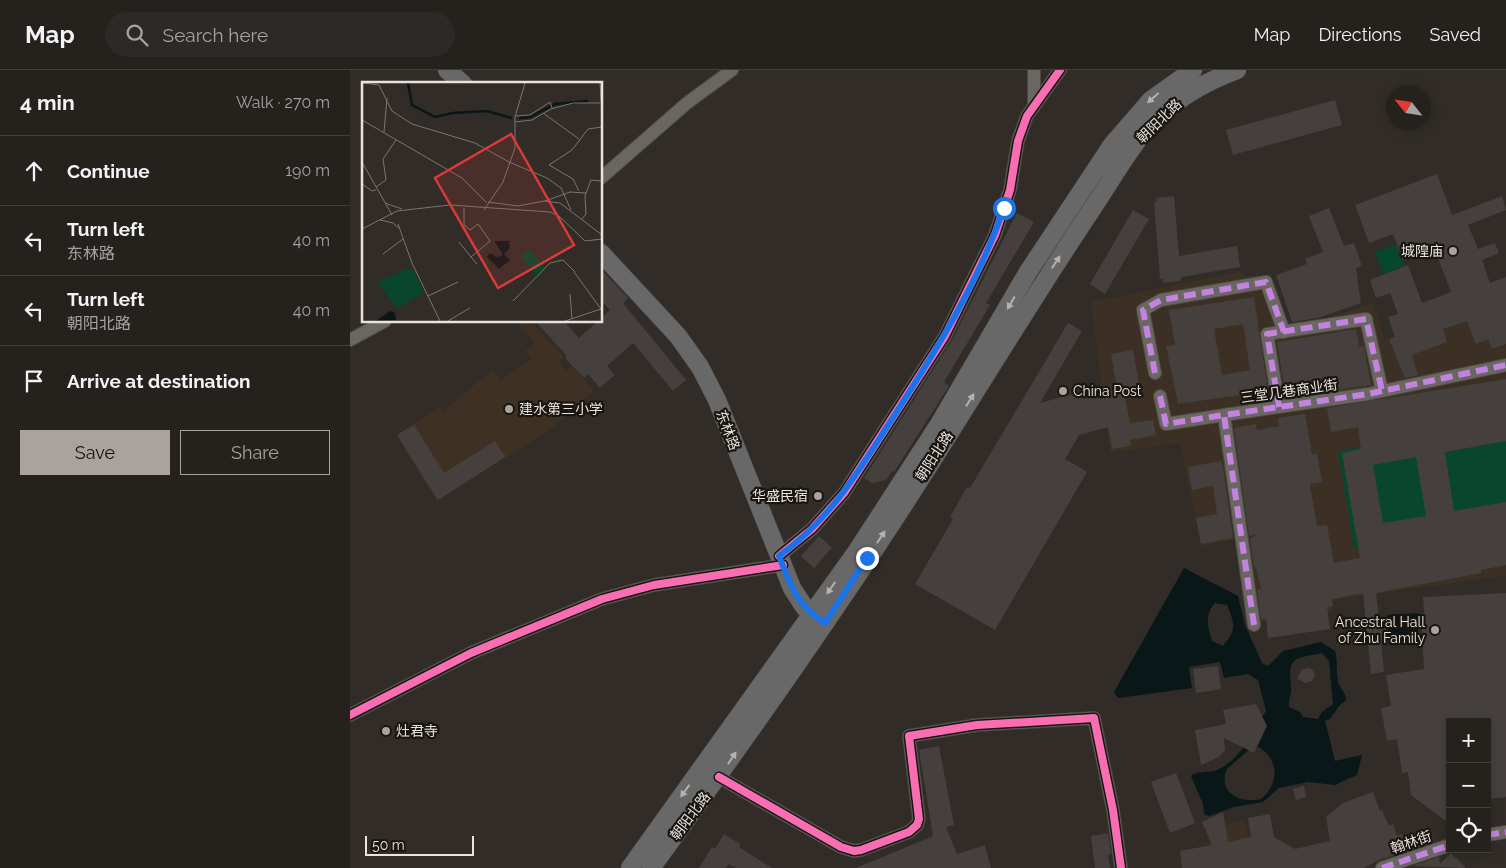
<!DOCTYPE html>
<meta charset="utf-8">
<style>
body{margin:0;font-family:Raleway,"Noto Sans SC",sans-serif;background:#2d2926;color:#f1f3f6}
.controls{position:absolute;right:15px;bottom:15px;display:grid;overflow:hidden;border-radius:0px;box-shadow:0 2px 8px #0003}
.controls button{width:45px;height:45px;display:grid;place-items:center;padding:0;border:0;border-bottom:1px solid #423e3b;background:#25211d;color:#f1f3f6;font:25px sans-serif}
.compass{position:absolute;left:1036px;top:15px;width:45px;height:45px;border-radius:50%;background:#25211d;box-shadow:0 2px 8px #0003;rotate:300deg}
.scale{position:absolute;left:15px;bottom:12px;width:109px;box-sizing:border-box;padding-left:5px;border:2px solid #e9e2dd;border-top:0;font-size:14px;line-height:18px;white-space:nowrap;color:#e9e2dd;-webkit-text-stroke:4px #191511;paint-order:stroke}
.stop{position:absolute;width:15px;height:15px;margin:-11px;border:4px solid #1a73e8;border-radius:50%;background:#fff}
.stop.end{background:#1a73e8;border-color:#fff;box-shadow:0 1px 5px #0008}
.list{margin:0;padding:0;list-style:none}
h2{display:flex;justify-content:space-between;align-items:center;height:65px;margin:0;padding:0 20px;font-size:21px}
h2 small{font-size:16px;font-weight:400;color:#a3a3a4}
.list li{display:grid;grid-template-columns:32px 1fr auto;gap:15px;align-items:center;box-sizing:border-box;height:70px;padding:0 20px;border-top:1px solid #423e3b}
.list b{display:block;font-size:19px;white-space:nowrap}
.list p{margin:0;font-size:16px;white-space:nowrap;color:#a3a3a4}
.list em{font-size:16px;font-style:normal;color:#a3a3a4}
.actions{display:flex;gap:10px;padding:15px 20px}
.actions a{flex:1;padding:11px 0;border:1px solid #a9a29d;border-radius:0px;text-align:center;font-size:18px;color:#a9a29d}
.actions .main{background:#a9a29d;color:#111}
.icon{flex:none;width:28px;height:28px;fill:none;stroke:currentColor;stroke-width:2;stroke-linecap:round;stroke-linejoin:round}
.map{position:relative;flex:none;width:1156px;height:798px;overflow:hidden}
header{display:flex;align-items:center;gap:30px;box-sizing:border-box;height:70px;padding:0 25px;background:#25211d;border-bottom:1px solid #423e3b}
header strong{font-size:24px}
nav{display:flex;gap:28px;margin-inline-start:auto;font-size:18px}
.search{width:350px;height:45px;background:#2d2926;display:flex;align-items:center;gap:12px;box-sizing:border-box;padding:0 18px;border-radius:28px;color:#a3a3a4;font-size:19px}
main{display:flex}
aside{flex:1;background:#25211d}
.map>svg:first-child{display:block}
.built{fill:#3c2f23}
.education{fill:#3e3124}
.green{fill:#09462e}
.water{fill:#091718;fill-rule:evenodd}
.building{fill:#45403d;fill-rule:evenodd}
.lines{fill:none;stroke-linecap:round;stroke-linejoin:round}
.street-casing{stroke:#4f4a46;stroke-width:14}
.secondary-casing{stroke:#4f4a46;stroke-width:19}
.street{stroke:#6a6662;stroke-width:12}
.secondary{stroke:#686868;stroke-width:18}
.quiet{stroke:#c483df;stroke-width:6;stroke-dasharray:12 6;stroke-linecap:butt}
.cycleway-casing{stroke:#191511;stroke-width:11}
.cycleway{stroke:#f96db3;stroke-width:8}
.oneway{fill:#b5b1ae}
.route{stroke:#1a73e8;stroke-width:6}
.poi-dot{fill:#a9a29d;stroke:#191511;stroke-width:2}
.labels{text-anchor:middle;stroke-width:4.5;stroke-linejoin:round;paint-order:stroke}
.street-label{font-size:14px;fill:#e9e2dd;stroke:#191511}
.poi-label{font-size:14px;fill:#e9e2dd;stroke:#191511;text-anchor:end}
.inset-river{fill:none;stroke:#091718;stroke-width:2.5}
.inset-road{fill:none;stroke:#7b7570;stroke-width:1}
.view{fill:#d83b3a;fill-opacity:0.15;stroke:#d83b3a;stroke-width:2.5}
.inset-edge{fill:none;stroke:#e9e2dd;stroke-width:2.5}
</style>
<header>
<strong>Map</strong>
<div class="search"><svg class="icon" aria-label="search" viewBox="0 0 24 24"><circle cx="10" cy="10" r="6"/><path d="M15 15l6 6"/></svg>Search here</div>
<nav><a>Map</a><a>Directions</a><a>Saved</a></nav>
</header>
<main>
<aside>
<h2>4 min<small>Walk · 270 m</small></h2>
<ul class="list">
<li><svg class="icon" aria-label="ahead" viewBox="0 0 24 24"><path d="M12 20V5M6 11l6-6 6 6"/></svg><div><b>Continue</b></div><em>190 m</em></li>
<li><svg class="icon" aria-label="left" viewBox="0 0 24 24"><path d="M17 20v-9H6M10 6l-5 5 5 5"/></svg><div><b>Turn left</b><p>东林路</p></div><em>40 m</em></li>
<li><svg class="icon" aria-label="left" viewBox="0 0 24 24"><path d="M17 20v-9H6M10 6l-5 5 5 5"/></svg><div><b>Turn left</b><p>朝阳北路</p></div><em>40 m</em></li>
<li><svg class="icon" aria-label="arrive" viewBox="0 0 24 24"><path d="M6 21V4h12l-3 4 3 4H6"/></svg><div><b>Arrive at destination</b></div></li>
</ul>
<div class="actions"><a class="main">Save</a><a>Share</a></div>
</aside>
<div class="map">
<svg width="1156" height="798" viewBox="0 0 1156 798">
<rect width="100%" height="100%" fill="#312c27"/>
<path class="built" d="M892,201L895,206L920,205L941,259L1023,233L1035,269L1156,229V506L982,530L983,541L906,553L894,468L851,476L830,373L760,383L741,232Z
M895,750L898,767L909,765L864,798L856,757Z"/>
<path class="education" d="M165,251H181L214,287L209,293L217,301L222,296L244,320L202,358L87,431L46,365L90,337L93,341L142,300L151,310L181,289L175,281L185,274Z"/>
<path class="green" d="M1046,174L1054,196L1033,204L1025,182Z
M1156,352V451L1004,479L988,381Z"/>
<path class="water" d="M834,498L888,526L895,555L912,593L918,596L933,581L971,572L985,581C988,591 986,601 988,611C990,619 996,622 996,630L989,636L980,649L975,651L985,691L1012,685L1007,705L985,715L958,712L929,718L913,732L884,737L859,746L854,744L853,734L841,706C848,699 858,704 867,700C892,689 902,662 916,641L908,610L898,604L874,608L870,592L839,597L842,618L768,628L764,622ZM865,533L877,535C885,555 887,559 873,576L862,571C858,558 854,545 865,533ZM972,583L979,591L983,634L972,642L968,649L953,647L950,642L939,637C938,630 942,624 941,617C938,586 943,589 972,583ZM904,675C928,685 932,712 911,729C890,734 867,723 877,699Z
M1067,543L1069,573L1039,575L1037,545Z"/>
<path class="building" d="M985,30L992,55L883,85L876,60Z
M1087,104L1102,145L1152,126L1156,140L1118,155L1128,179L1145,173L1149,183L1132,190L1140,213L1156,207V274L1142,279L1138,269L1126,274L1117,251L1093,259L1097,272L1062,285L1068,305L1055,308L1039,269L1045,267L1038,247L1048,244L1040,223L1026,228L1020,210L1058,195L1072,233L1101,222L1084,178L1053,190L1043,164L1019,173L1005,135Z
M824,126L829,186L887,176L890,197L831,207V211L813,213V209H810L804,132H807L806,128Z
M979,138L994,176L1004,173L1008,185L1012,196L1006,198L1011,233L968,248L942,252L926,205L957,194L955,189L973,182L959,146Z
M783,140L799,149L755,224L740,214Z
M667,143L684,152L636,233L640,235L594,312L599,316L544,402L542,401L536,410L522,413L514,408L602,270Z
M251,199L278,228L273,233L336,310L323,321L283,273L257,296L265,305L250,318L238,304L234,308L215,288L217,286L185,251H214L229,268L248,251H251V248L260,240L251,230Z
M904,227L918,321L828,334L816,276L825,275L819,240ZM893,254L900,300L872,305L864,259Z
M718,253L732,261L690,333L738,320L739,324L767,319L761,284L783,280L790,320L774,323L780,353L803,350L806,365L780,370L781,376L762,379L758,357L729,365L715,389L737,402L645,560L565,514L603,449L600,447L617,417L620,418Z
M1006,259L1009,277L1014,276L1021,315L981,321L978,307L934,315L927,272Z
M1156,309V371L1095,382L1104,441L1156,432V495L1131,500V503L1026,523L1030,555L1037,554L1038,570H1031L1034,602L1021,604L1013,523L982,529L983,536L977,537L980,559L918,568L916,548L911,549L907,520L911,519L906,497H904L900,469L908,464L899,466L884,358L906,354L907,360L929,356L928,348L955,344L962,384H967L972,412L960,414L967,456L977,455L984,493L1010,488L992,383L1011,379L1008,357L981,362L977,338ZM1066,387L1076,446L1033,453L1023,395Z
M64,355L94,403L145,371L155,387L88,430L47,365Z
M872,391L883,468L851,474L846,448L867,444L863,416L842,420L838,397Z
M469,466L482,478L464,498L451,486Z
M1156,523V727L1137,729V652H1100V754L1061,725L1058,702L1052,703L1047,669L1037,671L1031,638L1041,636L1036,605L1074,599L1071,543H1074L1073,527Z
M868,596L871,619L846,623L843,599Z
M958,598L963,600L965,606L962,611L955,613L947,608L953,599Z
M906,634L917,656L904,683L874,668L875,680L869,687L851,695L845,660L876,654L873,640Z
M589,676L604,755L596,757L607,784L635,775L641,798H506L583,766L569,680Z
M826,703L845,753L820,763L801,712Z
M954,716L956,727L946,730L943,719Z
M1023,722L1030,741L1032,740L1039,756L1043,754L1047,766L1052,764L1053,767L1081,760L1084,772L1029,790L1014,798H832L830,781L862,775L852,752L873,742L878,772L901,767L898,748L920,744L924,767L945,779L980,771L976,747L993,733Z
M758,763L761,784L758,785L760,798H745L741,766Z
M374,764L390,774L389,777L422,798H386L379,794L376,798H349L362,777L365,779Z
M1101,783L1116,798L1062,796L1089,787L1090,794Z"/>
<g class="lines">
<g class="street-casing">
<path id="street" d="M684,0V34
M251,108L337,33L382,0
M0,270L35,251
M805,303L793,240L811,230L916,212L934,262
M810,326L816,354L874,345
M929,337L917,264L1016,249L1032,321
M429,486L462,459L494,423L595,266L645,165L660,120L668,71L677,46L710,0
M904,555L874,345L1018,324L1156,295
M0,645L121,583L252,529L304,515L433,495
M369,707L491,777L504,781L511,780L559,762L567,755L569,749L559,666L627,655L744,648L763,740L771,798
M1137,765L1156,762
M1032,798L1100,775"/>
</g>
<g class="secondary-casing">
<path id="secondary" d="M97,0L113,14
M251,183L328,266L350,297L367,330L442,518L455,538L470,550
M280,798L507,481L588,356L678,202L762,75L801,30L843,0
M301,798C406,655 508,510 602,359C648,285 694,211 742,139C761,111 777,81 799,56C824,30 854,12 887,0"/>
</g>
<use href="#street" class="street"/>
<use href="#secondary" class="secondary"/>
<path class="quiet" d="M805,303L793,240L811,230L916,212L934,262
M810,326L816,354L874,345
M929,337L917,264L1016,249L1032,321
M904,555L874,345L1018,324L1156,295
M1137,765L1156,762
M1032,798L1100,775"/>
<g class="cycleway-casing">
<path id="cycleway" d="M429,486L462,459L494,423L595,266L645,165L660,120L668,71L677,46L710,0
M0,645L121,583L252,529L304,515L433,495
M369,707L491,777L504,781L511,780L559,762L567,755L569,749L559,666L627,655L744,648L763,740L771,798"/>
</g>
<use href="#cycleway" class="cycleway"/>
</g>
<defs><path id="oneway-solid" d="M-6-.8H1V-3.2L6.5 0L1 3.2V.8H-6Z" transform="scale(1.25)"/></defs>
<g class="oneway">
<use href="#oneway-solid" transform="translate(803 28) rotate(139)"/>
<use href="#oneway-solid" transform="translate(706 192) rotate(-56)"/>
<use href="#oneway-solid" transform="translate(661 233) rotate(120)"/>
<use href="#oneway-solid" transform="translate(620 330) rotate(-58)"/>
<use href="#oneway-solid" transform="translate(531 467) rotate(-57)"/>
<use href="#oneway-solid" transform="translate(481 518) rotate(125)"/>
<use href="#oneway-solid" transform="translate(382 688) rotate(-56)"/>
<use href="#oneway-solid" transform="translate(335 721) rotate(126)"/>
</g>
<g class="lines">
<path class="route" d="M517,488L475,553C446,535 441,516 429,486C483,447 508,401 544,346C587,279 628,213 654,138"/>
</g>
<g class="poi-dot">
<circle cx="1103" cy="181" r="5"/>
<circle cx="713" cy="321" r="5"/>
<circle cx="159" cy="339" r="5"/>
<circle cx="468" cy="426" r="5"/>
<circle cx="1085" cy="560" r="5"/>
<circle cx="36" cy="661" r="5"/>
</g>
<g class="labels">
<g class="street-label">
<text transform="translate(809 51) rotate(-44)" y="5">朝阳北路</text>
<text transform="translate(939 321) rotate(-8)" y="5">三堂几巷商业街</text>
<text transform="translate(378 360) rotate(69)" y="5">东林路</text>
<text transform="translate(584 386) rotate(-57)" y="5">朝阳北路</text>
<text transform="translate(340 746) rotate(-53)" y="5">朝阳北路</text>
<text transform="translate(1061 772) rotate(-19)" y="5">翰林街</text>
</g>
<g class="poi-label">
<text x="1093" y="186">城隍庙</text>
<text x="723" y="326" text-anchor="start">China Post</text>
<text x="169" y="344" text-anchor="start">建水第三小学</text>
<text x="458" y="431">华盛民宿</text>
<text x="1075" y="557">Ancestral Hall<tspan x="1075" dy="16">of Zhu Family</tspan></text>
<text x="46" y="666" text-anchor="start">灶君寺</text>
</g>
</g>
<g transform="translate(12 12)">
<rect width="240" height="240" fill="#312c27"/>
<path d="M167,167L184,186L176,195L158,174ZM46,187L51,188L62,211L35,226L15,200Z" fill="#09462e"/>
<path d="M132,159H147L148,166L142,172L148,178L137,187L125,175L128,171L135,175L141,173ZM28,229L33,231L34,238L14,239Z" fill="#091718"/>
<path class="inset-river" d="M46,1L50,23L73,35L91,31L125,29L150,36M157,36L168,35L193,22L226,19"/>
<path class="inset-road" d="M1,1L17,3L30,29L50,42L113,61L147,80M238,1L240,33M181,31L217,57M154,34L168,33L188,20L190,26M0,38L100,96L125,121M153,40L170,38L189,27L211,21H238M22,50L25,16M0,80L30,133M147,80L185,96L199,106L209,128M0,102L10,109L14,108M14,105L24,98L21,77L34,58M217,109L211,97L187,83L210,68L226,47L240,45M183,119L208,110L224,111M126,120L156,124L182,119L198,121L240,153M23,121L40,127M102,126V143L108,148L116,142L128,159L109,175L115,182M122,128L141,100L153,66V35L163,1M220,137L224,132L223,114L229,98L240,99M18,138L31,141L38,147M36,142L50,181L78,239M0,147L35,129L88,123L188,130L197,134L223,159M223,159L240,157M97,160L109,175M21,172L41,157M208,212L210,237M66,214L96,200M151,219L188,181L201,178L213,190M86,239L108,226M203,239L239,227L212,190"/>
<path class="view" d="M149,52L212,163L136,206L73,96Z"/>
<rect width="240" height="240" class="inset-edge"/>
</g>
</svg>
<div class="controls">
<button>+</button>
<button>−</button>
<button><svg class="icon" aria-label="locate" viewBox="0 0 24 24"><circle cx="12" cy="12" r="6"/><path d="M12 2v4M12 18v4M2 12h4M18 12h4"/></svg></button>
</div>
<svg class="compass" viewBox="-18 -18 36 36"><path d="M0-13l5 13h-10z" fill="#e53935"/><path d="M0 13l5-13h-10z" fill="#a3a3a4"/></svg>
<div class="scale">50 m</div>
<div class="stop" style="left:654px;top:138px"></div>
<div class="stop end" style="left:517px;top:488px"></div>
</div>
</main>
